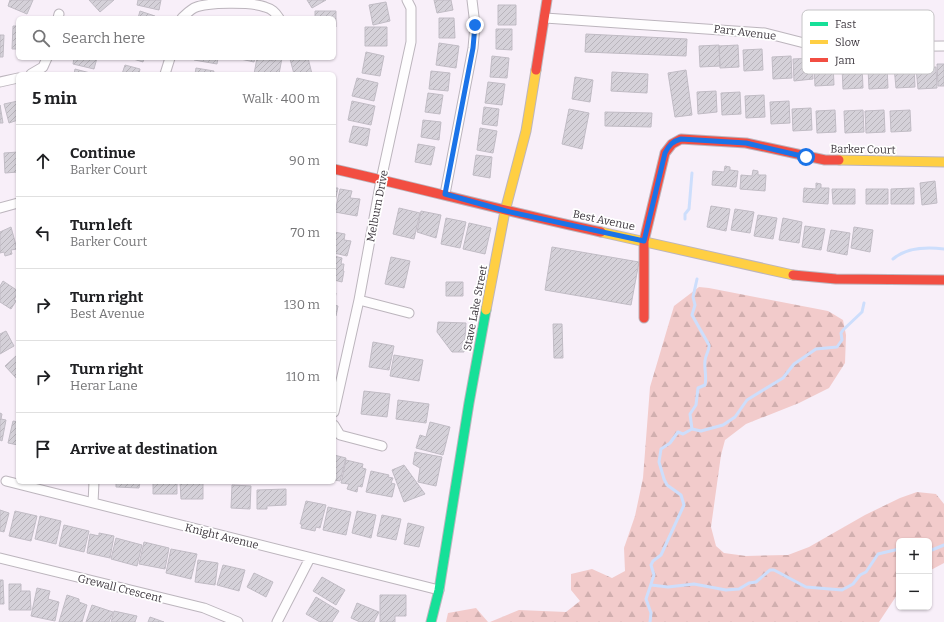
<!DOCTYPE html>
<meta charset="utf-8">
<style>
body{margin:0;font-family:Bitter,serif;background:#f2f2f2;color:#202124}
.controls{position:absolute;right:12px;bottom:12px;display:grid;overflow:hidden;border-radius:6px;box-shadow:0 1px 3px #0004}
.controls button{width:36px;height:36px;display:grid;place-items:center;padding:0;border:0;border-bottom:1px solid #e0e0e0;background:#fff;color:#202124;font:20px sans-serif}
.stop{position:absolute;width:12px;height:12px;margin:-9px;border:3px solid #1a73e8;border-radius:50%;background:#fff}
.stop.end{background:#1a73e8;border-color:#fff;box-shadow:0 1px 4px #0008}
.list{margin:0;padding:0;list-style:none}
h2{display:flex;justify-content:space-between;align-items:center;height:52px;margin:0;padding:0 16px;font-size:17px}
h2 small{font-size:13px;font-weight:400;color:#757577}
.list li{display:grid;grid-template-columns:26px 1fr auto;gap:12px;align-items:center;box-sizing:border-box;height:72px;padding:0 16px;border-top:1px solid #e0e0e0}
.list b{display:block;font-size:15px;white-space:nowrap}
.list p{margin:0;font-size:13px;white-space:nowrap;color:#757577}
.list em{font-size:13px;font-style:normal;color:#757577}
.icon{flex:none;width:22px;height:22px;fill:none;stroke:currentColor;stroke-width:2;stroke-linecap:round;stroke-linejoin:round}
.map{position:relative;flex:none;width:944px;height:622px;overflow:hidden}
.search{position:absolute;background:#fff;box-shadow:0 1px 3px #0004;left:16px;top:16px;width:320px;height:44px;display:flex;align-items:center;gap:10px;box-sizing:border-box;padding:0 14px;border-radius:6px;color:#757577;font-size:15px}
.panel{position:absolute;background:#fff;box-shadow:0 1px 3px #0004;left:16px;top:72px;width:320px;height:412px;border-radius:6px}
.map>svg:first-child{display:block}
.forest{fill:url(#forest-firs)}
.lines{fill:none;stroke-linecap:round;stroke-linejoin:round}
.stream{stroke:#cddefc;stroke-width:3}
.building{fill:url(#building-hatch);stroke:#c1bcc5}
.street-casing{stroke:#bcb5bd;stroke-width:11}
.fast-casing{stroke:#bcb5bd;stroke-width:11}
.slow-casing{stroke:#bcb5bd;stroke-width:11}
.jam-casing{stroke:#bcb5bd;stroke-width:11}
.street{stroke:#fefdfe;stroke-width:9}
.fast{stroke:#16e098;stroke-width:9}
.slow{stroke:#ffcf43;stroke-width:9}
.jam{stroke:#f24e42;stroke-width:9}
.route{stroke:#1a73e8;stroke-width:5}
.labels{text-anchor:middle;stroke-width:3.5;stroke-linejoin:round;paint-order:stroke}
.street-label{font-size:11px;fill:#3f3940;stroke:#fff}
.key{fill:#fff;stroke:#c5c4c6;stroke-width:1}
.key-label{font-size:11px;fill:#3f3940}
</style>
<div class="map">
<svg width="944" height="622" viewBox="0 0 944 622">
<defs>
<pattern id="forest-firs" width="22" height="20" patternUnits="userSpaceOnUse"><rect width="22" height="20" fill="#f2cbcb"/><path d="M5 1l3.5 6h-7zM16 11l3.5 6h-7z" fill="#d1afaf"/></pattern>
<pattern id="building-hatch" width="6" height="6" patternUnits="userSpaceOnUse"><rect width="6" height="6" fill="#d5d1d9"/><path d="M-1 1l2-2M0 6l6-6M5 7l2-2" fill="none" stroke="#b8b4bb"/></pattern>
</defs>
<rect width="100%" height="100%" fill="#f8eff9"/>
<path class="forest" d="M699,287L709,288L828,311L843,320L846,335L845,363L829,388L799,403L746,424L725,440L721,455L711,527L716,546L724,553L746,556L788,555L809,547L865,515L900,498L917,492L936,494L944,504V563L929,571V541H899V592L879,622H490L519,610L566,612L580,601L571,590V574L592,569L612,578L625,571L624,548L635,516L643,478L650,387L674,306Z
M476,608L488,622H446L448,613Z"/>
<g class="lines">
<path class="stream" d="M685,219V214L689,209L692,173
M893,259C907,247 927,247 944,249
M692,429L701,431L723,425L735,417L747,400L783,378L794,364L816,349L837,347L842,340L841,333L843,330L862,312L864,303
M929,550H932L944,545
M651,585L668,587L694,584L726,590L739,589L749,583L756,582L770,570H774L806,587L842,590L853,584L860,575L866,572L878,554L899,549
M650,622L651,613L646,599L654,575L651,565L653,561L661,555L684,505L681,495L667,485L664,479L659,462L661,449L670,443L678,432L683,434L692,429L690,414L696,405L698,388L705,385C707,376 704,369 705,361C705,355 710,350 709,345L692,315L695,305L693,297L697,279"/>
</g>
<path class="building" d="M10,0H33L27,14L8,6Z
M89,0H114L100,12Z
M138,0H161L159,10L137,5Z
M307,0H326L312,8Z
M434,0H451L453,10L437,13Z
M386,2L390,21L373,25L369,5Z
M498,5H516V25H498Z
M140,11L155,16V18H138Z
M315,11H336V27L334,28V18H315Z
M439,18H454L455,38H439Z
M13,26H18V49H12Z
M365,27H387V46H365Z
M496,29H512V50L496,49Z
M586,34L687,39L686,56L585,52Z
M0,35H4L3,57H0Z
M439,43L459,46L456,68L436,65Z
M719,45L720,66L700,67L699,46Z
M738,45L739,67L720,68L719,46Z
M762,49L763,70L744,71L743,50Z
M366,52L384,56L380,76L362,73Z
M492,56L509,58L507,78L490,77Z
M791,56L792,78L773,79L772,57Z
M74,58H97L94,69L73,64Z
M130,58H144L143,62Z
M195,58H218L217,64L194,60Z
M236,58H255L254,62Z
M257,58H271L270,60L273,61V58H282L279,74H254Z
M308,58L312,74H294L290,59Z
M812,58L813,79L794,81L793,59Z
M833,64L834,85L815,86L814,65Z
M937,64H944V86H938Z
M125,65L140,69L139,74H122Z
M862,66L863,88L843,89L842,67Z
M914,66L915,87L896,88L894,67Z
M887,67L888,88L869,89L868,68Z
M936,67L937,88L918,89L916,68Z
M196,68L214,71L213,74H195Z
M75,69L94,74H74Z
M686,70L692,115L675,117L668,73Z
M431,71L450,73L448,91L429,89Z
M612,72L648,74L647,93L611,91Z
M575,77L593,80L590,102L572,99Z
M357,78L378,83L374,101L352,96Z
M488,82L505,84L502,105L485,103Z
M716,91L717,112L698,114L697,92Z
M740,92L741,114L722,115L721,93Z
M428,93L443,95L440,114L425,112Z
M764,95L765,117L746,118L745,96Z
M18,101V120L9,123L4,104Z
M352,101L375,106L371,125L348,120Z
M789,101L790,123L771,124L770,102Z
M0,105L3,123H0Z
M484,107L499,109L497,126L482,124Z
M811,108L812,130L793,131L792,109Z
M569,109L589,113L582,149L562,144Z
M835,110L836,132L817,133L816,111Z
M863,110L864,132L845,133L844,111Z
M884,110L885,132L866,133L865,111Z
M910,110L911,131L891,132L890,111Z
M605,112L652,113L651,127L605,126Z
M423,120L441,122L439,140L421,137Z
M353,126L370,129L367,146L349,142Z
M480,128L497,131L493,153L477,150Z
M418,144L435,147L431,165L415,162Z
M18,152V172L5,173L4,153Z
M476,155L492,157L490,178L473,175Z
M725,166L730,167V170L738,171L736,187L712,185L713,171L724,172Z
M753,170L758,171V175H766L765,191L740,189L741,175L752,176Z
M935,181L937,203L922,205L920,183Z
M816,183L821,184V188H829L828,204L803,202L804,188L816,189Z
M334,188H338L334,206Z
M914,188V204H891V189Z
M340,189L352,191L350,198L360,199L357,216L335,212Z
M832,189H855V204H833Z
M866,189H888V204H866Z
M711,206L730,209L726,231L707,227Z
M399,208L420,213L414,239L393,234Z
M735,209L754,212L750,233L731,230Z
M421,211L441,215L436,238L417,232Z
M758,215L777,218L773,239L754,236Z
M446,218L466,222L460,248L441,244Z
M783,218L802,222L799,243L779,240Z
M469,223L491,228L485,254L463,249Z
M805,226L825,229L821,250L802,247Z
M11,227L17,249L11,250L12,254L5,256L4,252L0,253V232Z
M854,227L873,230L870,252L851,248Z
M831,230L850,233L847,255L827,251Z
M334,232L345,234L344,240L351,241L347,256L334,253Z
M552,247L639,262L631,305L545,290Z
M334,256L342,258L341,264H344L343,271H344L342,282L334,280Z
M391,257L410,261L404,288L385,284Z
M3,281L18,291L14,300L16,301L11,309L0,302V286Z
M446,282H463V296H446Z
M334,293H336L334,305L338,306L336,316H334Z
M438,322L466,323L464,352H452L437,332Z
M553,324H562L563,358H554Z
M6,331L14,346L0,354V334Z
M373,342L394,346L389,370L369,367Z
M17,355L18,377L17,379L5,366Z
M394,355L423,360L419,381L390,376Z
M364,391L390,394L387,417L361,414Z
M398,400L429,404L426,423L396,419Z
M0,413L2,414L1,419L6,420L2,441L0,440Z
M13,421L18,422V445L8,443Z
M430,422L450,427L443,455L416,448L420,435L426,437Z
M415,452L442,457L436,486L418,482L420,468L413,464Z
M334,455L346,458L340,481L334,480Z
M346,460L363,464L362,468L366,469L362,487L358,486L357,492L347,489L349,484L341,483Z
M404,465L425,494L404,502L392,470Z
M371,471L389,475L388,477L393,478L391,483L395,484L392,497L366,492Z
M116,482H140L139,488L116,487Z
M153,482H177V494H153Z
M180,482H203V499H181Z
M232,485L251,486L250,509L231,508Z
M286,489V505L267,506V509H257V490Z
M306,501L326,505L320,528L316,527L315,531L301,528L302,524H300Z
M328,507L351,512L346,535L323,530Z
M0,510L9,513L4,532L0,531Z
M15,511L37,516L31,541L9,536Z
M357,511L376,515L371,538L352,533Z
M382,515L401,519L396,540L377,536Z
M40,516L61,521L56,544L35,539Z
M408,523L424,527L419,547L404,544Z
M64,525L89,531L84,552L59,546Z
M99,533L114,536L110,558L87,553L90,534L99,536Z
M116,538L142,545L137,566L111,559Z
M144,542L169,548L165,569L139,564Z
M171,549L197,554L191,579L166,573Z
M198,560L218,563L215,585L195,582Z
M223,565L245,570L239,591L217,585Z
M254,573L273,582L266,597L247,587Z
M322,577L345,590L336,605L313,591Z
M0,580H3L4,604H0Z
M9,584H21V591H30L31,610H9Z
M37,588L50,591L48,599L59,602L55,621L31,616Z
M67,595L79,599V602L87,605L82,622H59Z
M380,595H406V616H395V622H380Z
M316,597L339,611L332,622H320L306,614Z
M357,603L379,612L374,622H360L351,618Z
M92,605L113,612L109,622H86Z
M114,611L137,616L135,622H111Z
M150,617L164,622H148Z"/>
<g class="lines">
<g class="street-casing">
<path id="street" d="M58,18L59,14
M182,18C186,14 189,11 194,8C207,2 252,2 265,7C272,9 275,12 279,18
M545,18L765,33L816,46L836,47L944,46
M31,74L43,67L47,58
M165,74L170,58
M0,82L18,78
M445,194L473,48L475,25L472,0
M0,208L18,203
M359,300L409,313
M334,412L359,300L381,180L411,42V8L407,0
M334,425L340,435L382,446
M6,481L439,590
M93,503L94,482
M0,558L204,608L238,622
M277,622L310,558"/>
</g>
<g class="fast-casing">
<path id="fast" d="M431,622L439,590L469,403L486,310"/>
</g>
<g class="slow-casing">
<path id="slow" d="M839,160L944,162
M601,232L793,275
M486,310L505,211L526,131L536,70"/>
</g>
<g class="jam-casing">
<path id="jam" d="M536,70L547,0
M334,169C423,189 512,213 601,232
M793,275L836,279L944,280
M644,318V241L665,153L672,144L681,139L746,143L825,160H839"/>
</g>
<use href="#street" class="street"/>
<use href="#fast" class="fast"/>
<use href="#slow" class="slow"/>
<use href="#jam" class="jam"/>
</g>
<g class="lines">
<path class="route" d="M475,25L473,48L445,194L506,211L644,241L665,153C669,145 673,141 681,139L746,143L806,157"/>
</g>
<g class="labels">
<g class="street-label">
<text transform="translate(745 32) rotate(7)" y="4">Parr Avenue</text>
<text transform="translate(863 149) rotate(1)" y="4">Barker Court</text>
<text transform="translate(377 206) rotate(-79)" y="4">Melburn Drive</text>
<text transform="translate(604 220) rotate(12)" y="4">Best Avenue</text>
<text transform="translate(475 308) rotate(-79)" y="4">Stave Lake Street</text>
<text transform="translate(222 536) rotate(14)" y="4">Knight Avenue</text>
<text transform="translate(120 588) rotate(14)" y="4">Grewall Crescent</text>
</g>
</g>
<rect x="802" y="10" width="132" height="64" rx="6" class="key"/>
<rect x="810" y="22" width="18" height="4" fill="#16e098"/>
<rect x="810" y="40" width="18" height="4" fill="#ffcf43"/>
<rect x="810" y="58" width="18" height="4" fill="#f24e42"/>
<g class="key-label">
<text x="835" y="28">Fast</text>
<text x="835" y="46">Slow</text>
<text x="835" y="64">Jam</text>
</g>
</svg>
<div class="controls">
<button>+</button>
<button>−</button>
</div>
<div class="stop" style="left:806px;top:157px"></div>
<div class="stop end" style="left:475px;top:25px"></div>
<div class="search"><svg class="icon" aria-label="search" viewBox="0 0 24 24"><circle cx="10" cy="10" r="6"/><path d="M15 15l6 6"/></svg>Search here</div>
<section class="panel">
<h2>5 min<small>Walk · 400 m</small></h2>
<ul class="list">
<li><svg class="icon" aria-label="ahead" viewBox="0 0 24 24"><path d="M12 20V5M6 11l6-6 6 6"/></svg><div><b>Continue</b><p>Barker Court</p></div><em>90 m</em></li>
<li><svg class="icon" aria-label="left" viewBox="0 0 24 24"><path d="M17 20v-9H6M10 6l-5 5 5 5"/></svg><div><b>Turn left</b><p>Barker Court</p></div><em>70 m</em></li>
<li><svg class="icon" aria-label="right" viewBox="0 0 24 24"><path d="M7 20v-9h11M14 6l5 5-5 5"/></svg><div><b>Turn right</b><p>Best Avenue</p></div><em>130 m</em></li>
<li><svg class="icon" aria-label="right" viewBox="0 0 24 24"><path d="M7 20v-9h11M14 6l5 5-5 5"/></svg><div><b>Turn right</b><p>Herar Lane</p></div><em>110 m</em></li>
<li><svg class="icon" aria-label="arrive" viewBox="0 0 24 24"><path d="M6 21V4h12l-3 4 3 4H6"/></svg><div><b>Arrive at destination</b></div></li>
</ul>
</section>
</div>
